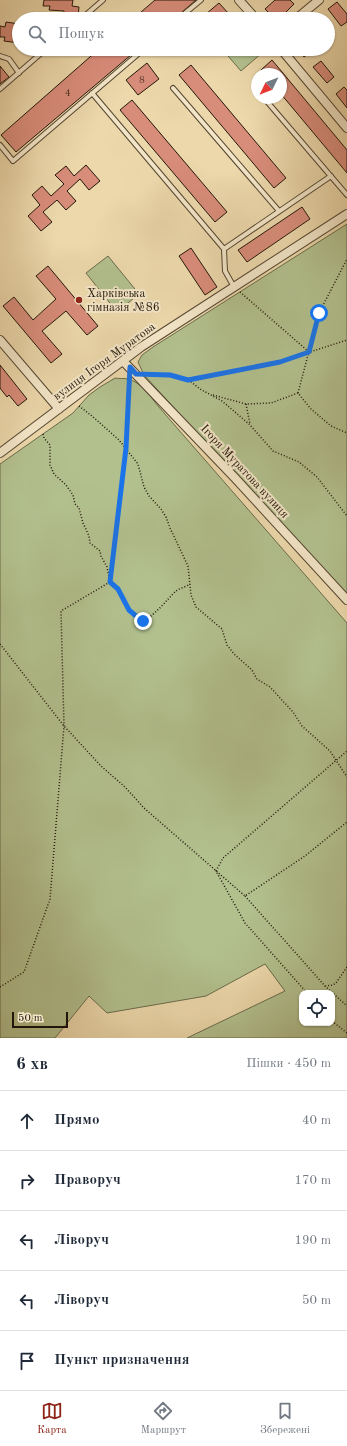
<!DOCTYPE html>
<html lang="uk">
<meta charset="utf-8">
<style>
body{margin:0;font-family:"Old Standard TT",serif;background:#f2f2f3;color:#1f2937}
.controls{position:absolute;right:12px;bottom:12px;display:grid;overflow:hidden;border-radius:8px;box-shadow:0 1px 3px #0004}
.controls button{width:36px;height:36px;display:grid;place-items:center;padding:0;border:0;border-bottom:1px solid #e0e1e3;background:#fff;color:#1f2937;font:20px sans-serif}
.compass{position:absolute;left:251px;top:68px;width:36px;height:36px;border-radius:50%;background:#fff;box-shadow:0 1px 3px #0004;rotate:227deg}
.scale{position:absolute;left:12px;bottom:10px;width:56px;box-sizing:border-box;padding-left:4px;border:2px solid #221608;border-top:0;font-size:11px;line-height:14px;white-space:nowrap;color:#221608;-webkit-text-stroke:3px #f3e6c8;paint-order:stroke}
.stop{position:absolute;width:12px;height:12px;margin:-9px;border:3px solid #1a73e8;border-radius:50%;background:#fff}
.stop.end{background:#1a73e8;border-color:#fff;box-shadow:0 1px 4px #0008}
.list{margin:0;padding:0;list-style:none}
h2{display:flex;justify-content:space-between;align-items:center;height:52px;margin:0;padding:0 16px;font-size:17px}
h2 small{font-size:13px;font-weight:400;color:#747a83}
.list li{display:grid;grid-template-columns:26px 1fr auto;gap:12px;align-items:center;box-sizing:border-box;height:60px;padding:0 16px;border-top:1px solid #e0e1e3}
.list b{display:block;font-size:15px;white-space:nowrap}
.list em{font-size:13px;font-style:normal;color:#747a83}
.icon{flex:none;width:22px;height:22px;fill:none;stroke:currentColor;stroke-width:2;stroke-linecap:round;stroke-linejoin:round}
.map{position:relative;flex:none;width:347px;height:1038px;overflow:hidden}
.search{position:absolute;background:#fff;box-shadow:0 1px 3px #0004;left:12px;right:12px;top:12px;height:44px;display:flex;align-items:center;gap:10px;box-sizing:border-box;padding:0 14px;border-radius:22px;color:#747a83;font-size:15px}
.sheet{height:352px;background:#fff}
nav{display:flex;justify-content:space-around;align-items:center;box-sizing:border-box;height:56px;border-top:1px solid #e0e1e3;background:#fff;font-size:11px;color:#747a83}
nav a{display:grid;justify-items:center;gap:2px}
nav .on{color:#8f2418}
.map>svg:first-child{display:block}
.green{fill:#b2c08e;stroke:#6a6b4b;fill-rule:evenodd}
.building{fill:#d88c7a;stroke:#221608}
.lines{fill:none;stroke-linecap:round;stroke-linejoin:round}
.lane-casing{stroke:#544631;stroke-width:6}
.street-casing{stroke:#544631;stroke-width:10}
.path{stroke:#221608;stroke-width:1.5;stroke-dasharray:1 2;stroke-linecap:butt}
.lane{stroke:#f3e6c8;stroke-width:4}
.street{stroke:#f3e6c8;stroke-width:8}
.route{stroke:#1a73e8;stroke-width:5}
.poi-dot{fill:#8f2418;stroke:#f3e6c8;stroke-width:1.5}
.labels{text-anchor:middle;stroke-width:4;stroke-linejoin:round;paint-order:stroke}
.number-label{font-size:10px;fill:#503424}
.poi-label{font-size:12px;fill:#221608;stroke:#f3e6c8;text-anchor:start}
.street-label{font-size:12px;fill:#221608;stroke:#f3e6c8}
</style>
<div class="map">
<svg width="347" height="1038" viewBox="0 0 347 1038">
<rect width="100%" height="100%" fill="#ecd8ab"/>
<filter id="stains"><feTurbulence type="fractalNoise" baseFrequency=".005" numOctaves="4"/><feColorMatrix values="0 0 0 0 .2 0 0 0 0 .09 0 0 0 0 .02 0 0 0 .5 -.17"/></filter>
<radialGradient id="worn" r=".72"><stop offset=".6" stop-color="#630" stop-opacity="0"/><stop offset="1" stop-color="#630" stop-opacity=".3"/></radialGradient>
<path class="green" d="M222,49H260L263,52L241,71Z
M347,224V596L144,375L138,362L142,355L153,347Z
M108,256L139,294L117,312L86,273Z
M115,378C119,379 124,378 128,379C141,382 150,396 158,406L347,623V1038H187L285,991L265,964L206,996L107,1013L89,996L55,1038H0V464L73,413L89,395L100,387ZM302,993H332V1023H302Z"/>
<path class="building" d="M44,0H73L72,6L79,7L78,17H71V19H63L64,11L49,10L50,6H43Z
M155,0H196L174,19H133Z
M275,0H290L294,4L279,19H275L265,9Z
M337,2L347,14V22L341,26L328,9Z
M219,3L229,14L224,19H200Z
M6,22L19,24V43L4,41L5,37H0V26L5,27Z
M99,49H138L16,152L1,135Z
M298,49H314L304,57Z
M272,60L347,150V173L281,94V74H264L261,70Z
M321,61L334,77L327,83L313,67Z
M147,63L159,79L138,95L126,80Z
M191,65L286,178L274,188L179,75Z
M0,66L9,77L0,84Z
M344,87L347,90V108L336,94Z
M132,100L227,212L215,222L120,110Z
M86,165L100,181L89,190L80,179L67,191L76,201L66,210L57,200L43,212L52,222L41,231L28,216L40,205L32,195L42,186L51,196L64,184L55,175L66,166L74,176Z
M302,207L310,219L247,262L238,250Z
M191,248L217,287L205,295L179,256Z
M48,266L98,326L87,335L66,311L42,331L62,354L51,363L3,306L14,297L33,320L56,299L36,276Z
M0,365L27,399L18,406L9,395L7,397L0,388Z"/>
<g class="lines">
<g class="lane-casing">
<path id="lane" d="M81,19L103,0
M178,19L201,0
M0,56L9,59L19,73
M173,88L279,211
M255,88L257,90
M0,89L46,49
M92,93L224,249
M264,98L347,195
M0,145L13,161L144,49
M234,287L225,271L224,249L331,176"/>
</g>
<g class="street-casing">
<path id="street" d="M239,0L256,19
M296,19L319,0
M281,49L347,128
M0,340L59,409
M123,361L235,478L347,600
M0,453L141,347L347,214"/>
</g>
<path class="path" d="M240,292L309,352
M147,375H170L190,381L200,389L222,401L249,424L273,451L299,462L317,477L347,516
M188,380L279,362L347,340
M298,393L319,313L347,259
M213,395L246,404L271,403L298,393L311,409L331,426L347,433
M246,404L250,424
M79,406L92,416L119,440L138,464L144,487L149,496L161,509L166,517L170,528L188,566L191,595L196,607L222,629L227,645L234,654L252,670L257,679L270,687L293,712L302,726L330,751L347,777
M43,434L44,438L50,445V465L54,474L66,485L73,495L75,504L79,508L83,523L89,536L90,543L100,551L101,556L107,567L110,582L118,589L129,610L136,616L140,621C152,620 167,599 176,591C180,588 186,587 190,584
M0,644L64,726L101,766L125,787L144,808L245,896L305,856L347,822
M245,896L325,986L347,1006
M325,986L333,985L336,983L347,967
M0,987L24,972L50,899L64,726L61,611L110,582L126,449L130,379
M307,993L245,923L216,871L223,858L347,751
M332,1021L347,1033"/>
<use href="#lane" class="lane"/>
<use href="#street" class="street"/>
</g>
<g class="lines">
<path class="route" d="M143,621H140L136,616L129,610L118,589L110,582L126,448L130,367L136,374L170,375L188,380L280,362L309,352L319,313"/>
</g>
<circle class="poi-dot" cx="79" cy="300" r="4"/>
<g class="labels">
<g class="number-label">
<text x="142" y="83">8</text>
<text x="68" y="96">4</text>
</g>
<g class="poi-label">
<text x="87" y="297">Харківська<tspan x="87" dy="14">гімназія №86</tspan></text>
</g>
<g class="street-label">
<text transform="translate(104 361) rotate(-36)" y="4">вулиця Ігоря Муратова</text>
<text transform="translate(245 471) rotate(47)" y="4">Ігоря Муратова вулиця</text>
</g>
</g>
<rect width="100%" height="100%" filter="url(#stains)"/>
<rect width="100%" height="100%" fill="url(#worn)"/>
</svg>
<div class="controls">
<button><svg class="icon" aria-label="locate" viewBox="0 0 24 24"><circle cx="12" cy="12" r="6"/><path d="M12 2v4M12 18v4M2 12h4M18 12h4"/></svg></button>
</div>
<svg class="compass" viewBox="-18 -18 36 36"><path d="M0-13l5 13h-10z" fill="#e53935"/><path d="M0 13l5-13h-10z" fill="#747a83"/></svg>
<div class="scale">50 m</div>
<div class="stop" style="left:319px;top:313px"></div>
<div class="stop end" style="left:143px;top:621px"></div>
<div class="search"><svg class="icon" aria-label="search" viewBox="0 0 24 24"><circle cx="10" cy="10" r="6"/><path d="M15 15l6 6"/></svg>Пошук</div>
</div>
<section class="sheet">
<h2>6 хв<small>Пішки · 450 m</small></h2>
<ul class="list">
<li><svg class="icon" aria-label="ahead" viewBox="0 0 24 24"><path d="M12 20V5M6 11l6-6 6 6"/></svg><div><b>Прямо</b></div><em>40 m</em></li>
<li><svg class="icon" aria-label="right" viewBox="0 0 24 24"><path d="M7 20v-9h11M14 6l5 5-5 5"/></svg><div><b>Праворуч</b></div><em>170 m</em></li>
<li><svg class="icon" aria-label="left" viewBox="0 0 24 24"><path d="M17 20v-9H6M10 6l-5 5 5 5"/></svg><div><b>Ліворуч</b></div><em>190 m</em></li>
<li><svg class="icon" aria-label="left" viewBox="0 0 24 24"><path d="M17 20v-9H6M10 6l-5 5 5 5"/></svg><div><b>Ліворуч</b></div><em>50 m</em></li>
<li><svg class="icon" aria-label="arrive" viewBox="0 0 24 24"><path d="M6 21V4h12l-3 4 3 4H6"/></svg><div><b>Пункт призначення</b></div></li>
</ul>
</section>
<nav>
<a class="on"><svg class="icon" aria-label="map" viewBox="0 0 24 24"><path d="M3 6l6-2 6 2 6-2v14l-6 2-6-2-6 2zM9 4v14M15 6v14"/></svg>Карта</a>
<a><svg class="icon" aria-label="directions" viewBox="0 0 24 24"><path d="M12 3l9 9-9 9-9-9zM9 14v-3h6M13 9l2 2-2 2"/></svg>Маршрут</a>
<a><svg class="icon" aria-label="saved" viewBox="0 0 24 24"><path d="M7 4h10v16l-5-4-5 4z"/></svg>Збережені</a>
</nav>
